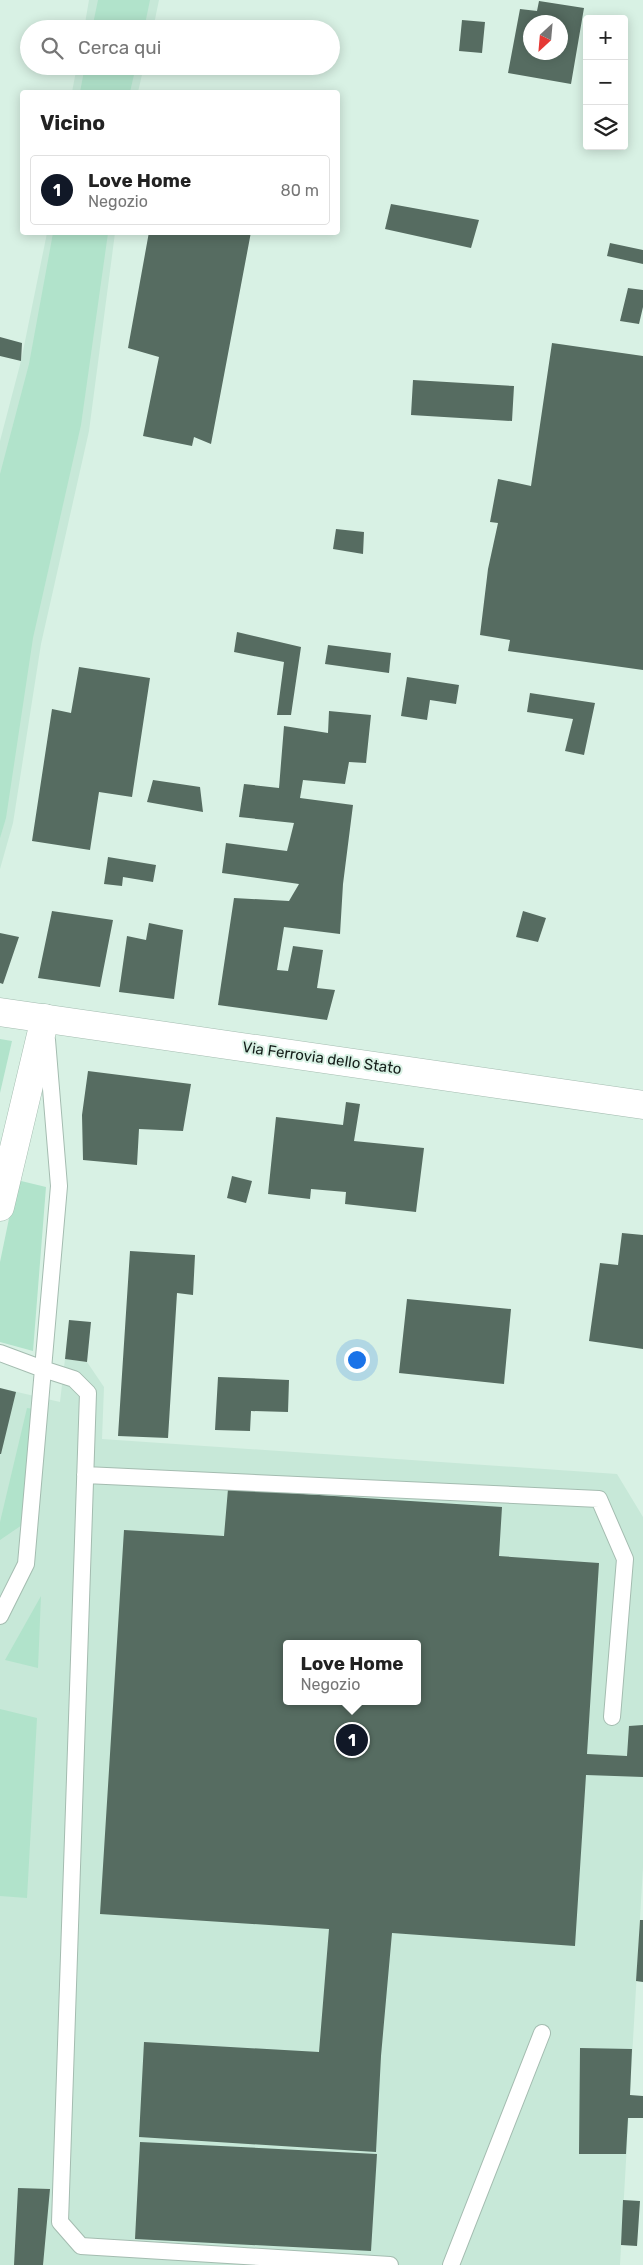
<!DOCTYPE html>
<html lang="it">
<meta charset="utf-8">
<style>
body{margin:0;font-family:Rubik,sans-serif;background:#f2f2f2;color:#222}
.controls{position:absolute;right:15px;top:15px;display:grid;overflow:hidden;border-radius:5px;box-shadow:0 2px 12px #0003}
.controls button{width:45px;height:45px;display:grid;place-items:center;padding:0;border:0;border-bottom:1px solid #e0e0e0;background:#fff;color:#222;font:25px sans-serif}
.compass{position:absolute;left:523px;top:15px;width:45px;height:45px;border-radius:50%;background:#fff;box-shadow:0 2px 12px #0003;rotate:206deg}
.you{position:absolute;left:356px;top:1359px;width:18px;height:18px;margin:-12px;border:4px solid #fff;border-radius:50%;background:#1a73e8;box-shadow:0 0 0 8px #1a73e833}
.badge{display:grid;place-items:center;width:32px;height:32px;border-radius:50%;background:#111827;color:#fff;font-size:16px;font-weight:700}
.pin{position:absolute;translate:-50% -50%;border:2px solid #fff;box-shadow:0 1px 5px #0006}
.popup{position:absolute;left:283px;top:1640px;width:138px;height:65px;box-sizing:border-box;display:grid;place-content:center;border-radius:5px;background:#fff;filter:drop-shadow(0 1px 4px #0005);font-size:16px;white-space:nowrap;color:#767676}
.popup b{font-size:19px;color:#222}
.popup::after{content:'';position:absolute;left:50%;top:100%;margin-left:-10px;border:10px solid transparent;border-top-color:#fff}
.list{margin:0;padding:0;list-style:none}
h2{display:flex;justify-content:space-between;align-items:center;height:65px;margin:0;padding:0 20px;font-size:21px}
h2 small{font-size:16px;font-weight:400;color:#767676}
.list li{display:grid;grid-template-columns:32px 1fr auto;gap:15px;align-items:center;box-sizing:border-box;height:70px;margin:0 10px 10px;padding:0 10px;border:1px solid #e0e0e0;border-radius:5px}
.list b{display:block;font-size:19px;white-space:nowrap}
.list p{margin:0;font-size:16px;white-space:nowrap;color:#767676}
.list em{font-size:16px;font-style:normal;color:#767676}
.icon{flex:none;width:28px;height:28px;fill:none;stroke:currentColor;stroke-width:2;stroke-linecap:round;stroke-linejoin:round}
.map{position:relative;flex:none;width:643px;height:2265px;overflow:hidden}
.search{position:absolute;background:#fff;box-shadow:0 2px 12px #0003;left:20px;top:20px;width:320px;height:55px;display:flex;align-items:center;gap:12px;box-sizing:border-box;padding:0 18px;border-radius:28px;color:#767676;font-size:19px}
.panel{position:absolute;background:#fff;box-shadow:0 2px 12px #0003;left:20px;top:90px;width:320px;height:145px;border-radius:5px}
.map>svg:first-child{display:block}
.built{fill:#c7e8d8;fill-rule:evenodd}
.green{fill:#b1e3cb}
.building{fill:#566c61;fill-rule:evenodd}
.lines{fill:none;stroke-linecap:round;stroke-linejoin:round}
.lane-casing{stroke:#a4bcb0;stroke-width:18}
.street-casing{stroke:#a4bcb0;stroke-width:29}
.secondary-casing{stroke:#a4bcb0;stroke-width:29}
.lane{stroke:#fff;stroke-width:16}
.street{stroke:#fff;stroke-width:28}
.secondary{stroke:#fff;stroke-width:28}
.labels{text-anchor:middle;stroke-width:4;stroke-linejoin:round;paint-order:stroke}
.street-label{font-size:15px;fill:#141d19;stroke:#d8f1e4}
</style>
<div class="map">
<svg width="643" height="2265" viewBox="0 0 643 2265">
<rect width="100%" height="100%" fill="#d8f1e4"/>
<path class="built" d="M89,0H159L153,29H84Z
M77,66H144L138,92H72Z
M47,233H115L89,431L41,644L13,823L0,869V441L21,361Z
M65,1359L87,1362L104,1387L102,1439L617,1474L643,1517V1867L620,2265H0V1388L60,1402ZM287,1644H417V1701H287Z"/>
<path class="green" d="M98,0H150L144,29H92Z
M85,66H136L130,92H80Z
M53,233H108L81,425L33,638L6,818L0,838V474L29,364Z
M0,1039L12,1041L0,1093Z
M17,1180L46,1187L33,1351L0,1342V1262Z
M27,1408L34,1409L22,1525L0,1540V1522Z
M41,1596L38,1668L5,1660Z
M0,1709L37,1718L27,1898L0,1896Z"/>
<path class="building" d="M539,1L584,8L571,84L508,73L520,9L537,11ZM530,22H560V52H530Z
M462,20L485,22L482,53L459,51Z
M391,204L479,220L471,248L385,229Z
M149,232H251L211,444L194,437L192,446L143,436L159,357L128,348Z
M610,243L643,250V264L607,256Z
M628,288L643,290V307L639,324L620,321Z
M0,337L22,343L21,361L0,356Z
M552,343L643,356V670L508,651L510,640L480,635L488,569L498,523L490,522L498,479L531,486Z
M413,380L514,386L512,421L411,415Z
M336,529L364,532L363,554L333,549Z
M237,632L301,647L291,715H277L284,662L234,652Z
M328,645L391,653L389,673L325,664Z
M79,667L150,678L132,797L99,792L90,850L32,841L52,709L71,713Z
M407,677L459,685L456,704L430,700L427,720L401,716Z
M530,693L595,703L584,755L565,751L573,719L527,712Z
M329,711L371,715L366,763L349,762L345,784L303,780L300,798L353,805L343,884L340,934L284,927L277,970L288,971L293,946L323,950L317,988L335,990L327,1020L218,1005L234,898L289,901L299,884L222,873L226,843L287,851L294,823L239,817L244,784L279,788L284,726L328,733Z
M153,780L200,787L203,812L147,802Z
M108,857L156,865L153,882L123,877L122,886L104,884Z
M52,911L113,920L100,987L38,978Z
M523,911L546,918L538,942L516,937Z
M149,923L183,930L174,999L119,992L127,936L146,940Z
M0,933L19,937L3,984L0,983Z
M88,1071L191,1084L183,1131L139,1129L137,1165L83,1160L82,1115Z
M346,1102L360,1104L354,1141L424,1148L416,1212L345,1204L346,1192L311,1189L310,1199L268,1194L276,1117L343,1125Z
M232,1176L252,1181L246,1203L227,1198Z
M622,1233L643,1235V1349L589,1341L600,1263L618,1265Z
M130,1251L195,1255L193,1295L177,1293L168,1438L118,1436Z
M407,1299L511,1309L504,1384L399,1373Z
M69,1320L91,1322L87,1362L65,1359Z
M218,1377L289,1380L288,1412L251,1411L250,1431L215,1430Z
M0,1388L16,1392L1,1454H0Z
M228,1489L502,1507L499,1556L599,1563L587,1754L627,1756L629,1726L643,1725V1777L586,1775L575,1946L392,1933L381,2056L376,2152L139,2137L144,2042L319,2052L329,1929L100,1914L124,1530L224,1536ZM287,1644H417V1701H287Z
M640,1920H643V1982L636,1981Z
M580,2048L632,2049L630,2095L643,2096V2118H628L626,2154H579Z
M140,2142L377,2154L371,2251L135,2239Z
M18,2188L50,2189L43,2265H14Z
M623,2200L640,2201L637,2246L621,2245Z"/>
<g class="lines">
<g class="lane-casing">
<path id="lane" d="M47,1040L59,1186L43,1369L74,1379L88,1393L60,2222L81,2246L390,2265
M0,1353L43,1369L26,1564L0,1616
M85,1475L599,1499L625,1559L612,1717
M451,2265L542,2033"/>
</g>
<g class="street-casing">
<path id="street" d="M0,1207L45,1018"/>
</g>
<g class="secondary-casing">
<path id="secondary" d="M0,1012L643,1105"/>
</g>
<use href="#lane" class="lane"/>
<use href="#street" class="street"/>
<use href="#secondary" class="secondary"/>
</g>
<g class="labels">
<g class="street-label">
<text transform="translate(322 1058) rotate(8)" y="5">Via Ferrovia dello Stato</text>
</g>
</g>
</svg>
<div class="controls">
<button>+</button>
<button>−</button>
<button><svg class="icon" aria-label="layers" viewBox="0 0 24 24"><path d="M12 4l9 5-9 5-9-5zM3 14l9 5 9-5"/></svg></button>
</div>
<svg class="compass" viewBox="-18 -18 36 36"><path d="M0-13l5 13h-10z" fill="#e53935"/><path d="M0 13l5-13h-10z" fill="#767676"/></svg>
<div class="you"></div>
<div class="pin badge" style="left:352px;top:1740px">1</div>
<div class="popup"><b>Love Home</b>Negozio</div>
<div class="search"><svg class="icon" aria-label="search" viewBox="0 0 24 24"><circle cx="10" cy="10" r="6"/><path d="M15 15l6 6"/></svg>Cerca qui</div>
<section class="panel">
<h2>Vicino<small></small></h2>
<ul class="list">
<li><span class="badge">1</span><div><b>Love Home</b><p>Negozio</p></div><em>80 m</em></li>
</ul>
</section>
</div>
